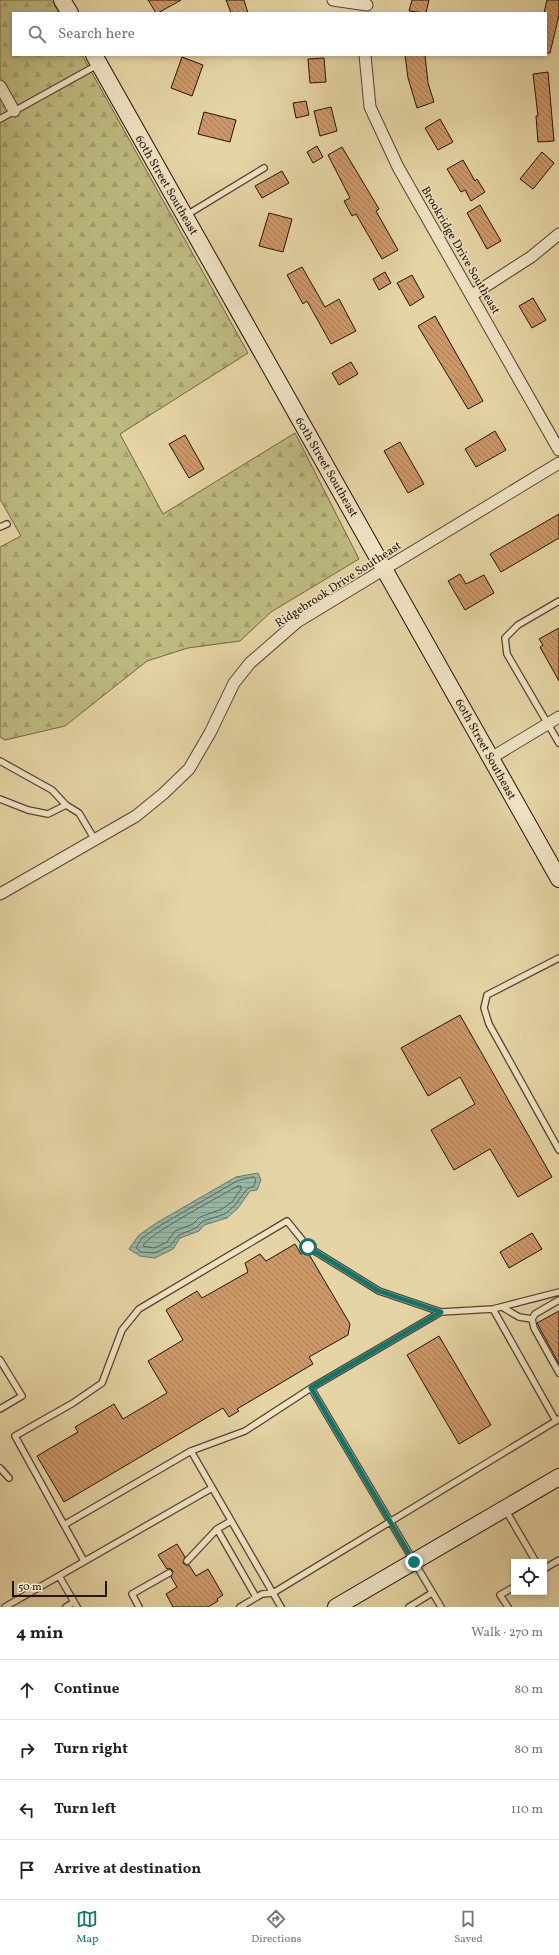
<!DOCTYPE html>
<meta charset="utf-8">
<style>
body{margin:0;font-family:Vollkorn,serif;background:#f6f6f6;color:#222}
.controls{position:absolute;right:12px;bottom:12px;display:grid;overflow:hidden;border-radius:0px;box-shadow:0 2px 6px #0003}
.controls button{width:36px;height:36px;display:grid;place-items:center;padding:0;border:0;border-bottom:1px solid #e0e0e0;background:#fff;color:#222;font:20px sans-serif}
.scale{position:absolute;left:12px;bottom:10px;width:95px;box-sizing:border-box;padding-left:4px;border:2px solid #261205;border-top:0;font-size:11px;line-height:14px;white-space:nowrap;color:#261205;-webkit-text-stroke:3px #eee3c4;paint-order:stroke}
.stop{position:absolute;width:12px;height:12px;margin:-9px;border:3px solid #0f766e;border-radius:50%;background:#fff}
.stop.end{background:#0f766e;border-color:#fff;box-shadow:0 1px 4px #0008}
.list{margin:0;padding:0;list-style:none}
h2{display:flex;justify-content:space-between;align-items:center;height:52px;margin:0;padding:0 16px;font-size:17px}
h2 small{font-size:13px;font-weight:400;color:#767676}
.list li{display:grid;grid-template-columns:26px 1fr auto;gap:12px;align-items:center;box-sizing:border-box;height:60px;padding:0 16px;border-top:1px solid #e0e0e0}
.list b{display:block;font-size:15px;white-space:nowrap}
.list em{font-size:13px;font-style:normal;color:#767676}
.icon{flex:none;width:22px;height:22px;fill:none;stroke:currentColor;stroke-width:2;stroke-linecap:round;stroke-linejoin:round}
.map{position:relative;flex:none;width:559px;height:1607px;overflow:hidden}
.search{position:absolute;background:#fff;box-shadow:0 2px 6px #0003;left:12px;right:12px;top:12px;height:44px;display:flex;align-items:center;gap:10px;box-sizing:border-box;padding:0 14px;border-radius:0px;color:#767676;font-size:15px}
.sheet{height:292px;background:#fff}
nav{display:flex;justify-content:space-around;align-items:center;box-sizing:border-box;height:56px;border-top:1px solid #e0e0e0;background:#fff;font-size:11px;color:#767676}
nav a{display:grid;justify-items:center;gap:2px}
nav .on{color:#0f766e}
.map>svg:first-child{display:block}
.forest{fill:url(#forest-firs);stroke:#726642}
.water{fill:url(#water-rules);stroke:#697667}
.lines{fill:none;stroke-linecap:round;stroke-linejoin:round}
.shore{stroke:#5e6556;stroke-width:1}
.building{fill:url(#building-back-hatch);stroke:#261205}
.lane-casing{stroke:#56422d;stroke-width:8}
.street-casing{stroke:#56422d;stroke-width:13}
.secondary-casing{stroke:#261205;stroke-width:18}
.lane{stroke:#eee3c4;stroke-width:5.5}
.street{stroke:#eee3c4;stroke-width:11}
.secondary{stroke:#eee3c4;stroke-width:16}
.route{stroke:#0f766e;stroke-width:5}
.labels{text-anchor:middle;stroke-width:3;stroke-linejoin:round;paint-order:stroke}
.street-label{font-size:12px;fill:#261205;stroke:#eee3c4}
</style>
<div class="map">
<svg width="559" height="1607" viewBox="0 0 559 1607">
<defs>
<pattern id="forest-firs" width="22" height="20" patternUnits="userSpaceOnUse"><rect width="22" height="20" fill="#bdba80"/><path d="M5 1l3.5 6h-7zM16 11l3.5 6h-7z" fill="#a29f6d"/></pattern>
<pattern id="water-rules" width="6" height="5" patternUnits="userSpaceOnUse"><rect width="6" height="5" fill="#96b8a8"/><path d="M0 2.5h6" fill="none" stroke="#819d8f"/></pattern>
<pattern id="building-back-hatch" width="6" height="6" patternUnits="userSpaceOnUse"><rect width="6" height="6" fill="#cc9868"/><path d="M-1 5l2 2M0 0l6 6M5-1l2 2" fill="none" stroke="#a57b54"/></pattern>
</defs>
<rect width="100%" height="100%" fill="#e5d4a4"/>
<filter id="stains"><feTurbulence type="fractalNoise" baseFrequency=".005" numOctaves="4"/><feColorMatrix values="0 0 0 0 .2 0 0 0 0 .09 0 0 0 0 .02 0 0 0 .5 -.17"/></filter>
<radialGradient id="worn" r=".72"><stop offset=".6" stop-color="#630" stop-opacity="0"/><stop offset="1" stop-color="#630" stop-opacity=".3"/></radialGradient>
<path class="forest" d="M0,0H51L59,13H13V55H82L248,353L120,434L163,514L295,433L359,559L271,612L240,641L188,648L147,661L65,726L5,740L0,737V547L21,536L0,499Z"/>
<path class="water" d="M258,1173L261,1180L257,1190L250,1191L238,1208L227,1218L204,1225L199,1231L180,1238L173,1249L155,1258L140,1256L129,1249L139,1235L158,1222L236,1177Z"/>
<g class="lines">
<path class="shore" d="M254,1177L256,1180L254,1186L247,1189L235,1205L225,1214L203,1221L196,1228L179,1235L170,1246L154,1253L141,1252L136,1248L142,1238L161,1225L237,1181Z
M238,1186H241V1189L232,1202L222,1209L200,1217L193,1224L175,1231L167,1242L154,1248L143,1246C145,1236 224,1194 238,1186Z"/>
</g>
<path class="building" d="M148,0H181L158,13H156Z
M226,0H244L248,13H231Z
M412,0H429L426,13L409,11Z
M547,0H559V15L550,53H546V13H544Z
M405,55H425L428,83L434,102L417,108L408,78Z
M182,57L203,65L192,96L171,88Z
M324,58L326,82L310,83L308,59Z
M548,72L554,141L538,142L536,116H538L533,74Z
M306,101L309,115L296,118L293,103Z
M331,107L337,131L320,136L314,111Z
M204,112L236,120L230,142L198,134Z
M440,119L453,142L438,150L425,128Z
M317,146L323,157L313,163L307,152Z
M342,147L379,209L376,211L398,250L382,259L356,214L352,216L344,201L350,198L328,155Z
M542,152L554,163L533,189L520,179Z
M463,160L475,181L477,179L485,192L471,201L465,190L461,192L447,169Z
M282,171L289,183L262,198L255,186Z
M480,205L501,241L487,249L467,213Z
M269,213L292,219L283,252L259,246Z
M302,267L325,307L339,299L356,331L331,344L307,301L303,304L287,275Z
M385,272L391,283L379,290L373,279Z
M412,275L424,297L410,306L397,283Z
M533,298L546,320L532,328L519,306Z
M435,316L483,401L468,409L418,326Z
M351,362L358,374L339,385L332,373Z
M495,431L506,450L476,467L465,449Z
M185,435L204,469L189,478L169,444Z
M400,442L424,484L408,493L384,451Z
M559,514V538L501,572L490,554Z
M460,574L466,584L484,575L494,593L465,610L448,581Z
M559,628V681L540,647L543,645L539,639Z
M460,1015L552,1177L518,1197L490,1149L454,1170L431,1130L475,1104L460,1077L428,1096L401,1048Z
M532,1233L542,1249L509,1268L500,1252Z
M295,1244L301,1254L307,1251L350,1324L348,1335L309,1357L313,1364L237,1409L239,1411L229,1417L223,1408L64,1502L37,1456L78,1432L75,1427L114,1404L123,1419L167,1393L148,1361L183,1340L166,1310L197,1291L202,1298L248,1272L245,1263L260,1254L266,1261Z
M559,1311V1364L537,1323Z
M439,1336L491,1425L459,1444L407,1355Z
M177,1544L185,1557L183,1563L186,1565H189L196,1576L208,1569L223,1595L217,1599L218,1601L208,1607H173L166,1594L177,1587L171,1577L173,1571L171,1569H167L158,1555Z"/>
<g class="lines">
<g class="lane-casing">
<path id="lane" d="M0,119L99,64
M185,216L264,168
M0,527L7,524
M559,601L518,625L505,638L507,654L559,743
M0,761L52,790L66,805L79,813L95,840
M0,799L28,810L48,814L66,805
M559,958L487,995L484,1008L489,1024L559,1150
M559,1300L535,1314L532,1319L534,1328L559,1373
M502,1307L519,1317L532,1319
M493,1309L556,1421
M0,1360L22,1396L0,1409
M311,1388L441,1607
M191,1451L281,1607
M0,1468L9,1478
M505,1509L536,1562
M64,1525L191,1451L245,1431L311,1388L441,1312
M217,1529L256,1597
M84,1561L15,1436L73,1403L102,1383L122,1330L139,1309L287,1221L308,1247L379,1291L441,1312L493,1309L559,1292
M187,1561L217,1529L231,1521
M544,1569L559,1560
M59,1576L77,1607
M5,1607L212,1488
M66,1607L74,1602
M139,1607L132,1594L169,1573
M240,1607L262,1594L273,1593L559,1419
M409,1607L432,1593
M508,1607L500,1595L514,1587"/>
</g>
<g class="street-casing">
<path id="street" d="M333,0L367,5
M365,55L370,107L398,167L559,450
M0,86L14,111
M472,295L531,257L559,234
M491,758L559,717
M0,894L136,816L163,794L189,769L210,733L234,683L250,663L297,622L559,463"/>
</g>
<g class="secondary-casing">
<path id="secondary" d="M62,0L70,13
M94,55L559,879
M336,1607L559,1477"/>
</g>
<use href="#lane" class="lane"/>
<use href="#street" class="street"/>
<use href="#secondary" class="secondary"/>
</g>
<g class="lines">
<path class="route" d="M308,1247L379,1291L441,1312L311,1388L414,1562"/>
</g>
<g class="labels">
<g class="street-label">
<text transform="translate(167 185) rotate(60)" y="4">60th Street Southeast</text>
<text transform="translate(461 250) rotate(60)" y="4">Brookridge Drive Southeast</text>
<text transform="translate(327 467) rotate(60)" y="4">60th Street Southeast</text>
<text transform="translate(338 584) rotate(-33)" y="4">Ridgebrook Drive Southeast</text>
<text transform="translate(486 749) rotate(61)" y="4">60th Street Southeast</text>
</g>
</g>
<rect width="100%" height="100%" filter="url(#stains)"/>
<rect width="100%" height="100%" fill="url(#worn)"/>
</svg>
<div class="controls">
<button><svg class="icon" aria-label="locate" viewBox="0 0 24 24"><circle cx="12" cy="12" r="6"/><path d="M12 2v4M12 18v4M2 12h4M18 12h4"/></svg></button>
</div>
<div class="scale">50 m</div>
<div class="stop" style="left:308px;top:1247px"></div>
<div class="stop end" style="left:414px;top:1562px"></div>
<div class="search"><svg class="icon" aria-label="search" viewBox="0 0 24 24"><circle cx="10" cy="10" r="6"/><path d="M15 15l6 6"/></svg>Search here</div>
</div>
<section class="sheet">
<h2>4 min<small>Walk · 270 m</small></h2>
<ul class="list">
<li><svg class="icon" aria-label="ahead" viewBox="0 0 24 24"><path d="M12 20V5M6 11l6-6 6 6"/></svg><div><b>Continue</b></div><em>80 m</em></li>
<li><svg class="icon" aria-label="right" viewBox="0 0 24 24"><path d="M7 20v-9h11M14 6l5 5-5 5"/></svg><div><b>Turn right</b></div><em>80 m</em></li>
<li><svg class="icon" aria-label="left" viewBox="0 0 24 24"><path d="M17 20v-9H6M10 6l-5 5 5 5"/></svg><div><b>Turn left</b></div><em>110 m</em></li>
<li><svg class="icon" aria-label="arrive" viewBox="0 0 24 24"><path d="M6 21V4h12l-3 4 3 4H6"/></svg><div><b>Arrive at destination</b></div></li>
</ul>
</section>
<nav>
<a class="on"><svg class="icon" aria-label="map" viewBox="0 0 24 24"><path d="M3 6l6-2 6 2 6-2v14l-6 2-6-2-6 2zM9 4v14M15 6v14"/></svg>Map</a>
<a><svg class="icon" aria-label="directions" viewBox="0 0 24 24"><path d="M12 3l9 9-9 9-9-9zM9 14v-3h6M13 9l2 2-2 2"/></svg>Directions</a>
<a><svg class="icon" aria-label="saved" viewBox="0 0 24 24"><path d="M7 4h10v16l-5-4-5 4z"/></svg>Saved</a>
</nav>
